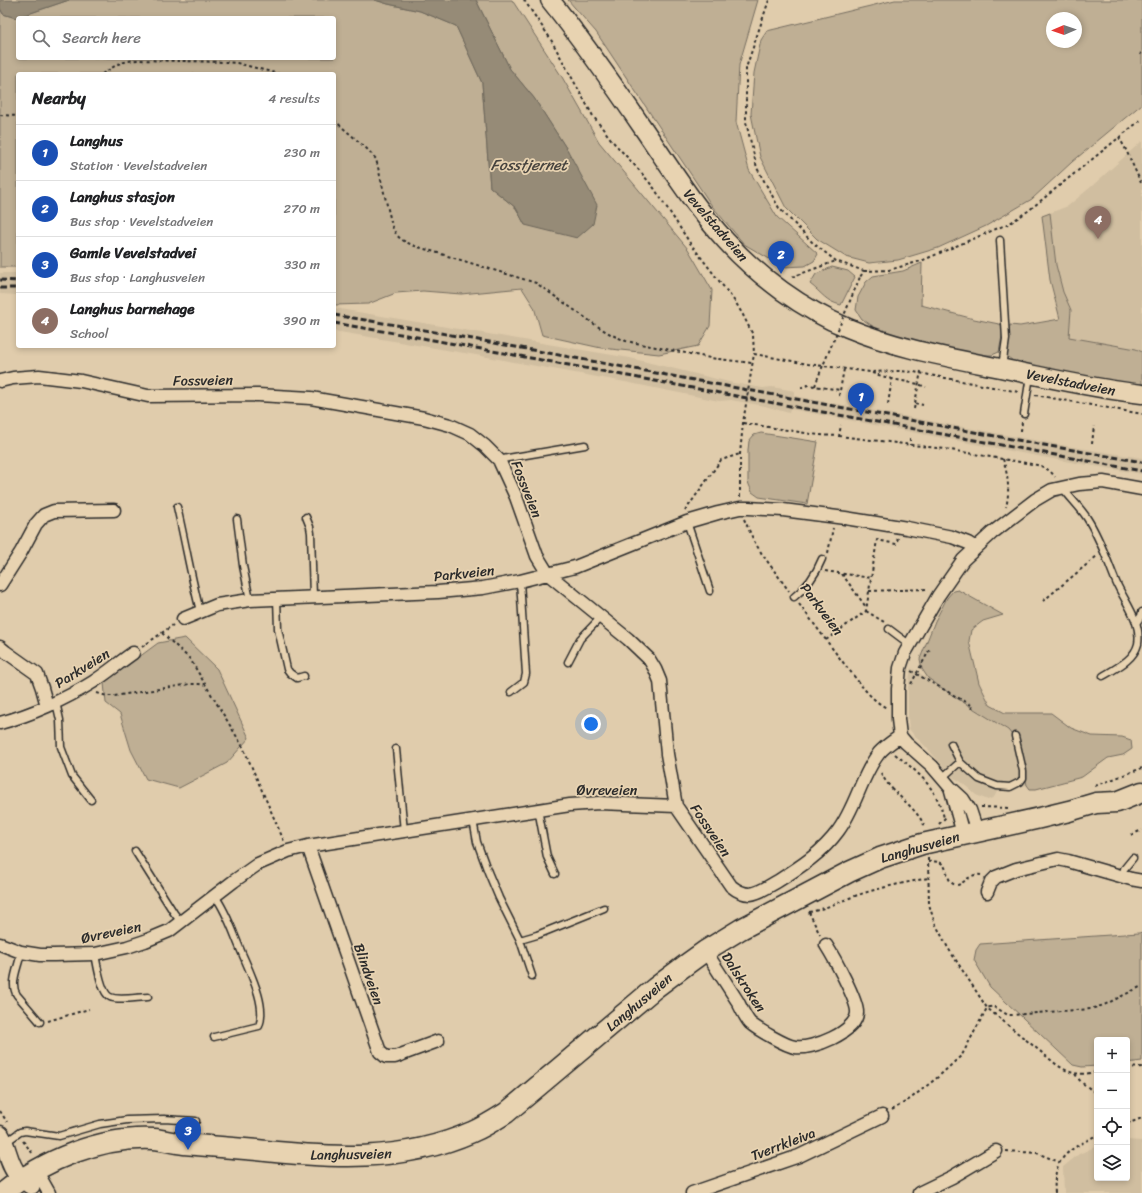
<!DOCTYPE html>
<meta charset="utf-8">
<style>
body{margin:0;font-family:Sriracha,sans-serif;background:#f2f2f2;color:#202124}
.controls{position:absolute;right:12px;bottom:12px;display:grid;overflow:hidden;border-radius:4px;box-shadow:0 2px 6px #0003}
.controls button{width:36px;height:36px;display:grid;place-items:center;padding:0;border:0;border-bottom:1px solid #e0e0e0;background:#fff;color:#202124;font:20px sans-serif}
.compass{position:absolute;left:1046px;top:12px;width:36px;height:36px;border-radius:50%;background:#fff;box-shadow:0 2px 6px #0003;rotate:268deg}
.you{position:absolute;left:591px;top:724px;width:14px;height:14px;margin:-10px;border:3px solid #fff;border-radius:50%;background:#1a73e8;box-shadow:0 0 0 6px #1a73e833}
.badge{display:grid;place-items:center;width:26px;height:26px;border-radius:50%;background:#2b2b2b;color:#fff;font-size:13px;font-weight:700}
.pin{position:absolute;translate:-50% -33px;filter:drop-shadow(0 1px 2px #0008)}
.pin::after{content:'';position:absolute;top:21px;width:14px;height:12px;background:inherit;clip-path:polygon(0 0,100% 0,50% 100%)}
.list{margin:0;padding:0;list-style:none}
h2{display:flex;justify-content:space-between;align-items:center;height:52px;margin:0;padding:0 16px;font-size:17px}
h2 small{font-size:13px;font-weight:400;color:#757577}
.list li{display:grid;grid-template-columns:26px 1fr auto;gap:12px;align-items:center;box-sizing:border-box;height:56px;padding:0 16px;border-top:1px solid #e0e0e0}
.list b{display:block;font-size:15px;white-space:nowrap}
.list p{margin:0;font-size:13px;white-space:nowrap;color:#757577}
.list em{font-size:13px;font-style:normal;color:#757577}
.icon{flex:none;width:22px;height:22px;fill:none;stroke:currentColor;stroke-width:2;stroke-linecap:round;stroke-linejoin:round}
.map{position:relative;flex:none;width:1142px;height:1193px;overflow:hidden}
.search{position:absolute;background:#fff;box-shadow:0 2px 6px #0003;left:16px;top:16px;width:320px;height:44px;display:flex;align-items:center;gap:10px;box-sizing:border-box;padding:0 14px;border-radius:4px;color:#757577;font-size:15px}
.panel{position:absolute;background:#fff;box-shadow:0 2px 6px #0003;left:16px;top:72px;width:320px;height:276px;border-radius:4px}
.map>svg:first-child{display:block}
.built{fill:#d0bea0}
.green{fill:#bfaf94;stroke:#756d60;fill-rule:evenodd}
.water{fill:#968b77;stroke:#6b6559}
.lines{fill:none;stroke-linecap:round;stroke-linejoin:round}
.lane-casing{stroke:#2b2b2b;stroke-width:9}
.street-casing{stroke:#2b2b2b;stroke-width:15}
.secondary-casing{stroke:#2b2b2b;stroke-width:21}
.primary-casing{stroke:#2b2b2b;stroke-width:23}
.path{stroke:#2b2b2b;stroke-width:2;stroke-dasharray:3 3;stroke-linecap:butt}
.lane{stroke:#e8d3b1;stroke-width:6}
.street{stroke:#e8d3b1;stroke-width:12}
.secondary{stroke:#e8d3b1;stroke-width:18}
.primary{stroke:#e8d3b1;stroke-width:20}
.rail{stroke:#2b2b2b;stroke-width:3;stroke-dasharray:6 3;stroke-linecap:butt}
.path-bridge{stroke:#2b2b2b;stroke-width:2;stroke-dasharray:3 3;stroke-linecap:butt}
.labels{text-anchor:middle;stroke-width:3.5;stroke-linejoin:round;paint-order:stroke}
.street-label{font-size:14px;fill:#2b2b2b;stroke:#e8d3b1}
.water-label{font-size:15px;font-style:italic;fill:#46433e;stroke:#e8d3b1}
</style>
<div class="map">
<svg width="1142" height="1193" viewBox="0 0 1142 1193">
<rect width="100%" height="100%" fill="#e0ccac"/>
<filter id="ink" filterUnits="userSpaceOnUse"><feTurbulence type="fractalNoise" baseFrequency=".025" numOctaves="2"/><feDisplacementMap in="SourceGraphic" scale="8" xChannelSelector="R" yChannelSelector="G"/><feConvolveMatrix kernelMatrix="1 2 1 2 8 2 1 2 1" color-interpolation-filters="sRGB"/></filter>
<g filter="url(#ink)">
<path class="built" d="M1142,141V352L1136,349L1069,337L1071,310L1063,292L1056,265L1050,213L1068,206L1092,186Z
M0,273H18V295L0,294Z
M334,308L630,358L733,383L763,388L772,387L795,391L794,396L1061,445L1142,458V474L1064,461L790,409L789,413L765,406L731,400L719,401L625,382L476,355L334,331Z
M911,668L928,678L958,699L1008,730L1014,736L1017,743L1027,785L997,792L994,797L988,800L976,795L960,781L954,778L926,747L914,735L909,729L908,718V688Z
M1127,1140L1142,1141V1193H1064L1063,1167L1079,1154L1097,1146V1178H1127Z"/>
<path class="green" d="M69,0H375L388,4L420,11L456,26L482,83L490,187L516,208L525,225L568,151L534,98L510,69L476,0H512L562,77L599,142L688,249L712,290L710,326L698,346L659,354L601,348L542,335L534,307L522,288L461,294L423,291L396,293L368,304L334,305V74H18V267H0V8L3,14L16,18ZM18,18H334V58H18Z
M568,0H758L739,65L736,122L749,170L777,217L818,254L814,261L805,266L783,267L744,244L712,206L596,32Z
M895,0H1142V104L1072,162L1032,199L986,226L938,248L898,260L869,263L846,257L817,239L786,208L760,157L751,114L754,73L761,40L767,31ZM1052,18H1076V42H1052Z
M1050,213L1056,265L1063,292L1071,310L1069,337L1136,349L1142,352V385L1080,375L1014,362L1007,356V346L1010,325L1020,326L1060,319L1050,280L1042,216Z
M922,263L921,305L974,319L1004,325L999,352L992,355H978L911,342L880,331L862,319L856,310L858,297L866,282L873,276L903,271Z
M832,267L848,271L855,277L841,305C826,302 822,293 810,284L816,274Z
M761,433L818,442L807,504L759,497L752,492L748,482V450L749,441L754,435Z
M958,590L1003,615L983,621L971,630L969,641L979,683L990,705L1005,713H1051L1071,728L1092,736L1122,737L1131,740L1132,749L1123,755L1108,758L1082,777L1036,789H1030L1027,785C1022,766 1021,744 1008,730L958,699L939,686L928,678L922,669L920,659L935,621L947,598L953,591Z
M185,638L217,669L249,738L227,763L179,788L146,779L131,750L120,714L106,703L104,683L158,643Z
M1142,932V1061L1127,1063V1040H1097V1066L1082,1067L1073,1065L990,987L974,960L976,950L980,944L1139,933Z"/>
<path class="water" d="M0,0H69L16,18L3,14L0,8Z
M375,0H476L510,69L534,98L568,151L597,205L593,224L577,238L525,225L516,208L490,187L482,83L456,26L420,11L388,4Z"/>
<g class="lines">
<g class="lane-casing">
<path id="lane" d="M1000,240L1006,339L1002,367
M1024,414L1030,376
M499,460L508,458L585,445
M1062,487C1070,498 1080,507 1087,518C1100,538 1107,560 1116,582C1124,601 1142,621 1138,644C1134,660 1116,668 1103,676
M177,507C185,541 191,577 200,611
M306,517L310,527L311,533L313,597
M237,519L243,566L250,600
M687,522L710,591
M794,597C807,587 816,574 822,559
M277,598L278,629L287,669L290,673L297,678L304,676
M1137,622L1141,616L1142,612
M889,629L909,644
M568,662L580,639L601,617
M511,692L524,682L526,674L520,581
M56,702L60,720L61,747L72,776L91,800
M951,744L960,762L979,779L997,786L1010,787L1020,782L1023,778V771L1015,736
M396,749L404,831
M942,778L960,762
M538,809L547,857L555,874
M473,820L477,842L488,872L499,898L520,940L532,976
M135,851L174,913L181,922
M1123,877L1124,869L1133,858
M520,940L537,935L604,908
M21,952C19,966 9,983 17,995L40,1022
M95,954C97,964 101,993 110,997C118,1001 139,997 148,997
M214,1037L259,1026C268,1004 247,967 239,946C232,929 226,911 215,896
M6,1142L20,1132L25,1131L59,1136L100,1124L127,1120L164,1119L196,1121"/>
</g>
<g class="street-casing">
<path id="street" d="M0,381L13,378L39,376L81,381L148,396L258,395L311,398L424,418L450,425L470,434L485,446L499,460L516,497L537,556L548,574L628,639L649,659L655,669L660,681L667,754L676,806L731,886C737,891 742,894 750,894C760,893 769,886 778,881C800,867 822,853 838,831C856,807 861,776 879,753C885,746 893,741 900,736
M0,585L21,552L36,524L44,515L54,511L114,510
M183,619L217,605L250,600L438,592L483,588L520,581L575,567L687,522L718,513L740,508H749L783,510L845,518L907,528L952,537L968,543L976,548
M0,647L6,652L37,674L42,688L47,706
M0,723C31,715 66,699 93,682C107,673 120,662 133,653
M950,787L963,834
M977,831L970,810L963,799L950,787L932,766L906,743L900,736L898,719V689L900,668L905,653L938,596L963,560L992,533L1035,500L1052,490L1079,484L1103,482L1142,489
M308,846L380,1052L386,1057H395L438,1041
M987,892L991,882L996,877L1016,869L1058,859L1068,861L1131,879L1142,881
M0,944L21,952L40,955H54L95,954L127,947L145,941L169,931L234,881L258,864L288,851L308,846L570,805L599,803L676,806
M705,951C716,967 727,985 738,1002C741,1008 745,1017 750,1023C757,1029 786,1046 795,1047C812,1050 856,1032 857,1013C858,1001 833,956 826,945
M36,1170L49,1193
M692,1193L799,1156L882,1116
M919,1193L952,1177L996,1151"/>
</g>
<g class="secondary-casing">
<path id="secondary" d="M550,0C584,42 615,87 645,131C671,169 695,207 726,241C759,277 802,309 848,328C898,349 952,358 1005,369C1050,378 1096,389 1142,394
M0,1135C8,1148 8,1164 18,1175C22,1179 27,1182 31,1185"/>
</g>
<g class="primary-casing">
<path id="primary" d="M3,1193C43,1160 102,1136 154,1139C164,1140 174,1143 184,1144C208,1146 233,1148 257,1150C330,1158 402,1163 472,1132C484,1127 495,1120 506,1113L655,988L687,964L705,951L741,929L849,872L880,858L922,844L1040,818L1069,811L1096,803L1117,802L1142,792"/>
</g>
<path class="path" d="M524,0L550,38L593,116L614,143L639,170L654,188L690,243L736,303L743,315L753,335L754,354
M769,0L746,68V122L757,168L779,208L813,243L836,261L864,271L860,277
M1140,54L1142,53
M102,74L118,64L128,61L137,60L226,62L237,63L279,74
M0,115L18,116
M334,120L367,149L376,159L392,226C397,239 403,241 415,246L536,283L597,326L612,335L626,341L710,358L752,363
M1119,137L1126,150L1142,185
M864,271L889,270L921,261L1010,223L1028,211L1142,119
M792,277L836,261
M872,373L892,379
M815,386L817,380
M802,389V387L808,385L840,390
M1035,395L1142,414
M839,396L844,369
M915,403L923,405
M888,404L892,379L918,384L926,387
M914,409L921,371
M743,423L818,435L839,436L841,425
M1021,431L1022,422
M839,436L945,449L1037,465C1045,467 1050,470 1055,477
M910,438V445
M1092,444L1094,426
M1003,459C1008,475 1010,492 1006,507
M740,497V454L743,423L754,354L808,364L870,372L899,371L914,372L1019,392
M685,511L721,460L740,454
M744,519L754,541L762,554L789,591
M828,553L833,528
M825,571L871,578
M842,574L866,607
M869,591L928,589
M1043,601L1097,556
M799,604C816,626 832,649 850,671C861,685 871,700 887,708
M866,611L884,622
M162,633L190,659L243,747L284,841
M826,640L866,611L877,540L896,544L898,538
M142,647L173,625
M911,671L973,706L971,709
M911,684L931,647
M97,693L107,696H114L191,684H199L204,685
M895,754C919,773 937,788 944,818
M881,773C891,794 914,804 924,825
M1095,786L1142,768
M981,807L1009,808
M939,824L946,817
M1131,835L1142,830
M928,858L929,904L934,921L948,948L987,1008L1057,1065C1072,1075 1079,1075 1097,1072
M928,862C931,862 935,861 938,862C950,864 944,882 956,885C963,886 968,873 981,875
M809,912C826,909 842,900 858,895C881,887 905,883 928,878
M809,912L820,935
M48,1021L89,1009
M1127,1068L1142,1067
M1075,1074L1081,1082L1097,1094
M892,1110L910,1099L938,1077L962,1055L987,1008L993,1006L1008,1015H1012L1061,1011L1091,1009L1104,1005L1142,986
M0,1111L7,1122
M1127,1117L1130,1123
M1127,1124L1142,1118
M23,1141L33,1154
M1006,1151L1037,1153L1059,1162
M1055,1193C1052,1157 1069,1150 1097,1135"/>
<use href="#lane" class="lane"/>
<use href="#street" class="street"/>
<use href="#secondary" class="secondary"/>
<use href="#primary" class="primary"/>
<path class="rail" d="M0,280L18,281
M0,288H18
M334,315L408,327L1044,445L1142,462
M334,323L406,335L1142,471"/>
<path class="path-bridge" d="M817,380L860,277"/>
</g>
</g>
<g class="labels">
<g class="street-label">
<text transform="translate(716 225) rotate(49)" y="5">Vevelstadveien</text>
<text transform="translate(203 380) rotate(-1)" y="5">Fossveien</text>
<text transform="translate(1071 382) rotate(11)" y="5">Vevelstadveien</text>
<text transform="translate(527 489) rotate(68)" y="5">Fossveien</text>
<text transform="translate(464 573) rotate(-6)" y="5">Parkveien</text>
<text transform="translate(822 609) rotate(53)" y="5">Parkveien</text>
<text transform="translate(82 668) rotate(-32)" y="5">Parkveien</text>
<text x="607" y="795">Øvreveien</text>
<text transform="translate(711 830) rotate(56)" y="5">Fossveien</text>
<text transform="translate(920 847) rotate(-16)" y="5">Langhusveien</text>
<text transform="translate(111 932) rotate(-12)" y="5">Øvreveien</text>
<text transform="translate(369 974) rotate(71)" y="5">Blindveien</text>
<text transform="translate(744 982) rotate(57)" y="5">Dalskroken</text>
<text transform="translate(639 1002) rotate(-40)" y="5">Langhusveien</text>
<text transform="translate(783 1144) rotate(-21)" y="5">Tverrkleiva</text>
<text transform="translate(351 1154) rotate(-1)" y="5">Langhusveien</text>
</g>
<g class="water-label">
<text x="529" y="170">Fosstjernet</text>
</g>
</g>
</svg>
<div class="controls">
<button>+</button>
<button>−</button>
<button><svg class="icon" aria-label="locate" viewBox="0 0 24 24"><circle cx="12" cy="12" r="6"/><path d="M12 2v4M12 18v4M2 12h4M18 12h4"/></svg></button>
<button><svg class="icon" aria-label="layers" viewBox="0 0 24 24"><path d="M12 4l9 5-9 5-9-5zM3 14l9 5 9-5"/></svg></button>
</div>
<svg class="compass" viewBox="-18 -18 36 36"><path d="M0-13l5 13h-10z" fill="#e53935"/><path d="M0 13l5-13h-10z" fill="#757577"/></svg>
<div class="you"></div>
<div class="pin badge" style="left:861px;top:416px;background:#1a4fb4">1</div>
<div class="pin badge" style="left:781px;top:274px;background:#1a4fb4">2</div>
<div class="pin badge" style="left:188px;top:1150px;background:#1a4fb4">3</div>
<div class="pin badge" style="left:1098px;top:239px;background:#8d6e63">4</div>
<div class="search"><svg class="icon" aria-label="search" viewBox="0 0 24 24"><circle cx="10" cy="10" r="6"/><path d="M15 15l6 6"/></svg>Search here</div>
<section class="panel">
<h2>Nearby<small>4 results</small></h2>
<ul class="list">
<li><span class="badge" style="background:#1a4fb4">1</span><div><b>Langhus</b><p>Station · Vevelstadveien</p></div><em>230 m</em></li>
<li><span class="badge" style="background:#1a4fb4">2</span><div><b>Langhus stasjon</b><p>Bus stop · Vevelstadveien</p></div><em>270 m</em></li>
<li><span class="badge" style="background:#1a4fb4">3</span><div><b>Gamle Vevelstadvei</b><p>Bus stop · Langhusveien</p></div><em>330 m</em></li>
<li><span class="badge" style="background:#8d6e63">4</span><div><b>Langhus barnehage</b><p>School</p></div><em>390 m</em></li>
</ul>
</section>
</div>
